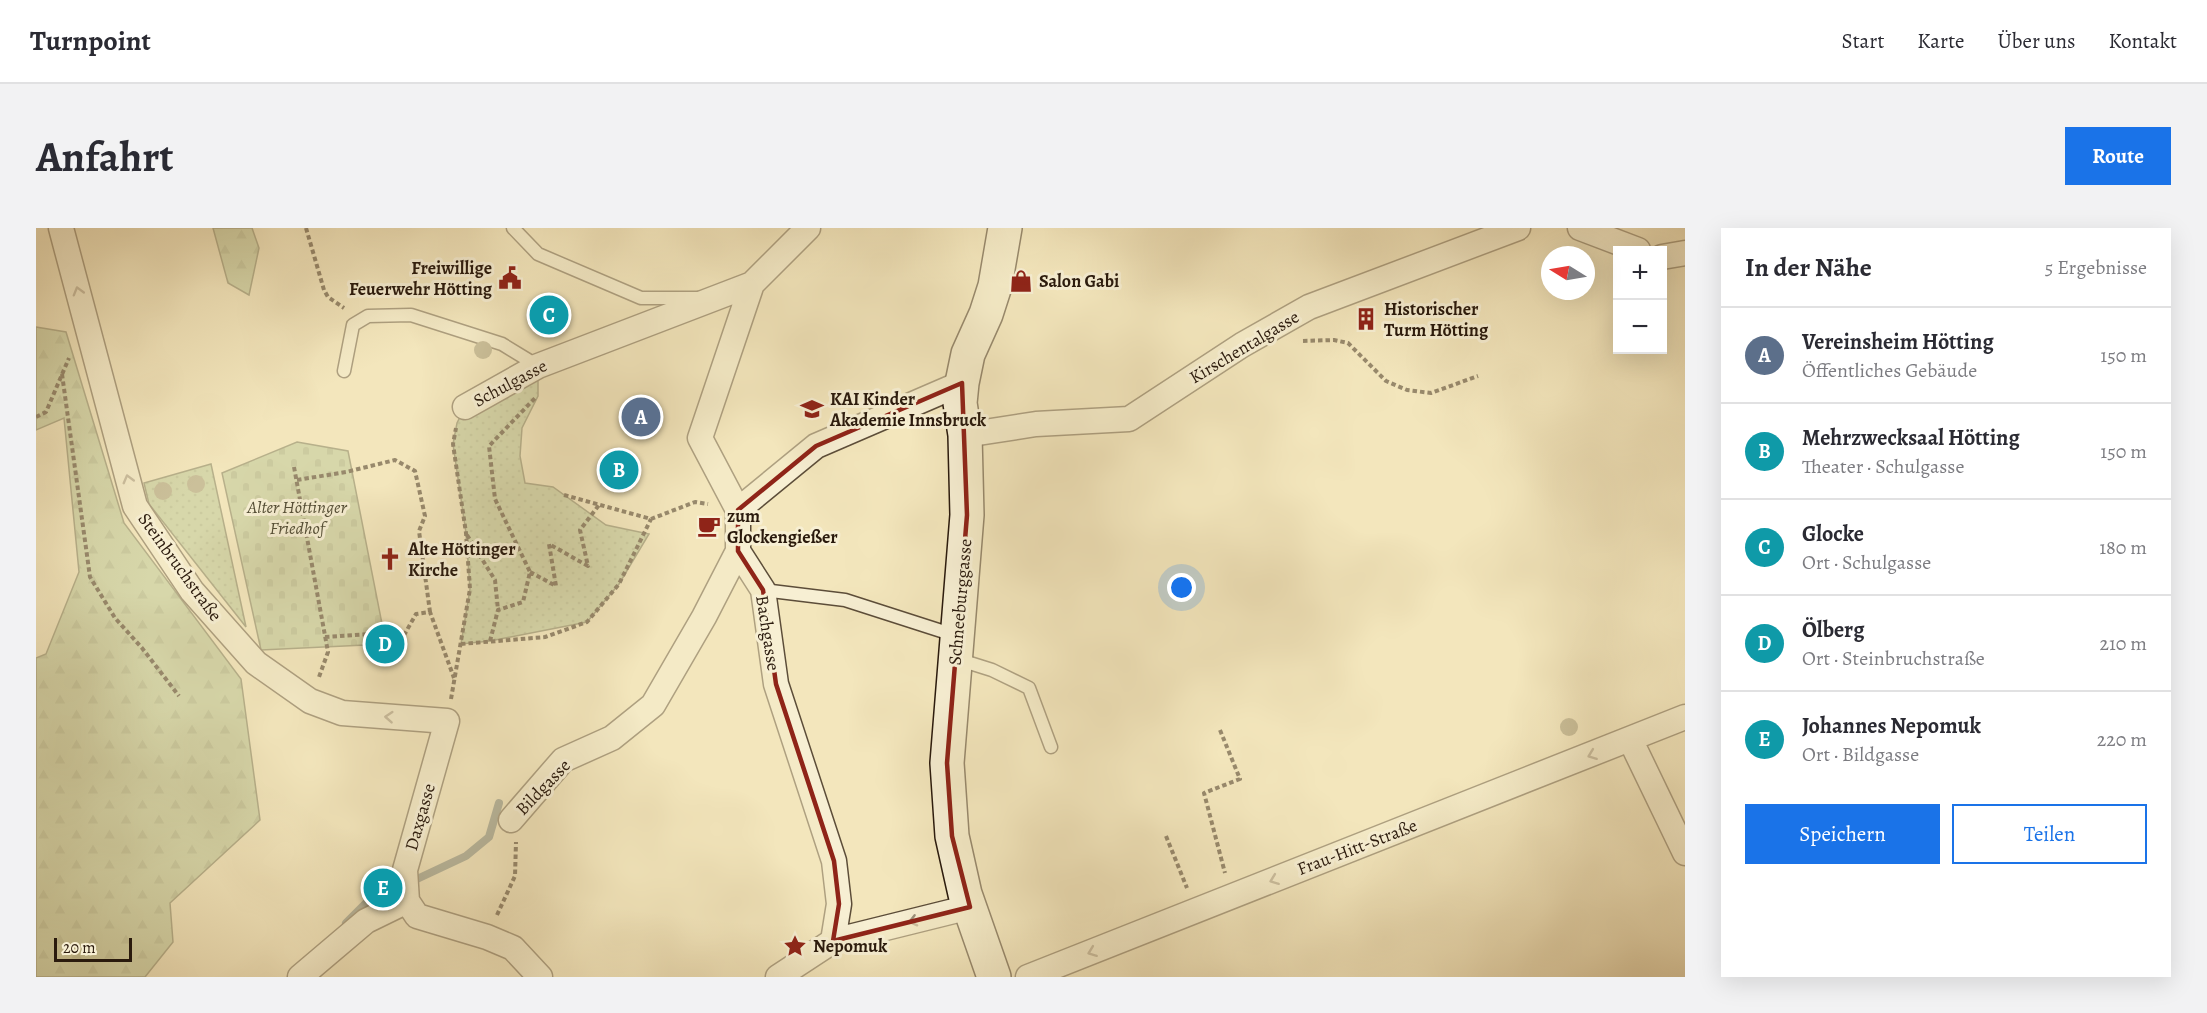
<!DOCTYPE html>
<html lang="de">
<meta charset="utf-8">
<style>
body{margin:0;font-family:Alegreya,serif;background:#f2f2f3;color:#2b2b33}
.controls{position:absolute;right:18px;top:18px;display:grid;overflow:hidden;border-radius:0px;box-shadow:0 6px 24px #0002}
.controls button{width:54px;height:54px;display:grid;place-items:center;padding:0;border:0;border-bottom:2px solid #e1e1e2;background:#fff;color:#2b2b33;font:30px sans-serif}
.compass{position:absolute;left:1505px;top:18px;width:54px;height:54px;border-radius:50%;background:#fff;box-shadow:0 6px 24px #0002;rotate:281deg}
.scale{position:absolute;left:18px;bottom:15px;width:78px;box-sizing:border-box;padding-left:6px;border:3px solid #2a1a0d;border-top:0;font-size:16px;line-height:21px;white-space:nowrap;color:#2a1a0d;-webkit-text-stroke:4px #f7efd3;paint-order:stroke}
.you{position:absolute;left:1146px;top:360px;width:21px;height:21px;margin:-15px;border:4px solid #fff;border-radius:50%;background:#1a73e8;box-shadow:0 0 0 9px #1a73e833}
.badge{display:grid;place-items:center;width:39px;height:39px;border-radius:50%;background:#1a73e8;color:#fff;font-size:20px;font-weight:700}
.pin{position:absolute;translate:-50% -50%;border:3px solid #fff;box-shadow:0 2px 6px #0006}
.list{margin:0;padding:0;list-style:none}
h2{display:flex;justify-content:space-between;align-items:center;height:78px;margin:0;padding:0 24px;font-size:26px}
h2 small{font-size:20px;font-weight:400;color:#7c7c81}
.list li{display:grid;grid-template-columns:39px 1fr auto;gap:18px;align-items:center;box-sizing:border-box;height:96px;padding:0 24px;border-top:2px solid #e1e1e2}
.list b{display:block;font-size:22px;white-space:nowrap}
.list p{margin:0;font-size:20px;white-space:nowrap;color:#7c7c81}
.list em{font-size:20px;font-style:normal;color:#7c7c81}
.actions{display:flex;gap:12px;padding:18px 24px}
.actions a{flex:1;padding:14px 0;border:2px solid #1a73e8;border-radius:0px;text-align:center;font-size:21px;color:#1a73e8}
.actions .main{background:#1a73e8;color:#fff}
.map{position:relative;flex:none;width:1649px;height:749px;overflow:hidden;border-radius:0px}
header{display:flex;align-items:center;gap:36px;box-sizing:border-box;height:84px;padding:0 30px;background:#fff;border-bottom:2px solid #e1e1e2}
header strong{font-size:28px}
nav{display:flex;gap:33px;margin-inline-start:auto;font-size:21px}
.intro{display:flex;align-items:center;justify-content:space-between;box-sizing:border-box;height:144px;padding:0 36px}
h1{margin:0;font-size:42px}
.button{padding:15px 27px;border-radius:0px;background:#1a73e8;color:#fff;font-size:21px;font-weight:700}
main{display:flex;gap:36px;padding:0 36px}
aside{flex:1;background:#fff;border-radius:0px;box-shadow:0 6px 24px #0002}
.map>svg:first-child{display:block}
.grass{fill:url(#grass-dots);stroke:#707050;stroke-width:1.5}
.forest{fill:url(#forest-firs);stroke:#707050;stroke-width:1.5}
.cemetery{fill:url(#cemetery-stones);stroke:#707050;stroke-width:1.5}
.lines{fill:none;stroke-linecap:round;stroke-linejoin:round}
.stream{stroke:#717c75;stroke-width:8}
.lane-casing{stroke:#5c4d39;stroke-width:15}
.street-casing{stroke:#5c4d39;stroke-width:27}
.secondary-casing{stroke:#2a1a0d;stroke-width:36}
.path{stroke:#2a1a0d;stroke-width:4;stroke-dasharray:4.5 3;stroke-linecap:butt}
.lane{stroke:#f7efd3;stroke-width:12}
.street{stroke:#f7efd3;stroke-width:24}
.secondary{stroke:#f7efd3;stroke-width:33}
.tree{fill:#9c9272}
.oneway{stroke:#9b8f7a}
.marked{fill:none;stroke:#8f2418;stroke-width:4.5;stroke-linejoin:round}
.labels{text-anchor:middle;stroke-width:6;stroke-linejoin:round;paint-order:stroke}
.poi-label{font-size:18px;font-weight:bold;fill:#2a1a0d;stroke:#f7efd3;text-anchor:start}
.street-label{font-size:18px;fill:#2a1a0d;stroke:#f7efd3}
.park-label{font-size:18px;font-style:italic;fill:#544e36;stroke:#f7efd3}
</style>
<header>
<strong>Turnpoint</strong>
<nav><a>Start</a><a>Karte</a><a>Über uns</a><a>Kontakt</a></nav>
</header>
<div class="intro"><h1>Anfahrt</h1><a class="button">Route</a></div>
<main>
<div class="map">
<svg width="1649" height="749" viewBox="0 0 1649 749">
<defs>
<pattern id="grass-dots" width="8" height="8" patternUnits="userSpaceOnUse" patternTransform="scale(1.5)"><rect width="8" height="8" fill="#b6c694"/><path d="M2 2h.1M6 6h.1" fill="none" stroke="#9daa7e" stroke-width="1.8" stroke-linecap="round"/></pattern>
<pattern id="forest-firs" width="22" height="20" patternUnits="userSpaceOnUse" patternTransform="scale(1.5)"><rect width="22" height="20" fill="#b6c694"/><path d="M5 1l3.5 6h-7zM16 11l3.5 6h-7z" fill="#9daa7e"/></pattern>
<pattern id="cemetery-stones" width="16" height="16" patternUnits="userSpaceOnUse" patternTransform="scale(1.5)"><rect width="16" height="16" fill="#b6c694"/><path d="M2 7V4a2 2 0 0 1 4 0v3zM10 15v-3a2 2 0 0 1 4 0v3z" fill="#9daa7e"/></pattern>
</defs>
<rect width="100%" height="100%" fill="#f3e6bc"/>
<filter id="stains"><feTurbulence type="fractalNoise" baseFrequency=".00333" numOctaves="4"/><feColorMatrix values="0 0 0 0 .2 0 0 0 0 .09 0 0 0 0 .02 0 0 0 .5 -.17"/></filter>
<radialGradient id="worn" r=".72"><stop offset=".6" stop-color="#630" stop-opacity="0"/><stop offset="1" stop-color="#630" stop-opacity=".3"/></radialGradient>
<path class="grass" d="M502,138V168L486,200L484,228L489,255L517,259L570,297L613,306L583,356L551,394L454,413L425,416L434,361L430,305L417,216L421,195L429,179Z
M175,236L210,399L113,276L108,255Z"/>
<path class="forest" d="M177,0H216L223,20L213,67L192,55Z
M0,99L30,104L88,295L205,451L224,592L134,675L137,714L109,749H0V430L10,426L43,344L28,190L0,202Z"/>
<path class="cemetery" d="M261,214L312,223L350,416L225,422L186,245Z"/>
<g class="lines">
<path class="stream" d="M310,695L330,675L430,628L453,609L463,575"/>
<g class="lane-casing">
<path id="lane" d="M477,0L502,26L605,70H662
M308,143L317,97L332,88L375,87L466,116L502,138
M727,362L809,372L921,408
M921,431L956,442L993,460L1015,519"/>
</g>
<g class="street-casing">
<path id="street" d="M25,0L99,278L156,363L220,435L274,473L306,485L411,493L369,642L371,673L381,688L451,709L477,720L504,749
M1544,0L1602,22
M1626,29L1649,25
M429,179L502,138L716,56L772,0
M929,207L1000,196L1093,191L1206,117L1273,79L1482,0
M702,282L664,210L716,56
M1594,511L1649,625
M475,592L527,532L576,510L617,477L668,389L702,323
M797,713L803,676L798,633L740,456L727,362L702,323V282L780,218L926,155
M264,749L330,693L371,673
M742,749L797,713L934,679
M992,749L1649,489"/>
</g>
<g class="secondary-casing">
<path id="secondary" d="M958,749L929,666L916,608L911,535L931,287L929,207L924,175L926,155L932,126L950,86L959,58L969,0"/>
</g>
<path class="path" d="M270,0L288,62L292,69L308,80
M1267,113L1298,112L1312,115L1350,153L1371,162L1395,165L1442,148
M26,146L54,349L79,390L106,420L143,468
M0,189L10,184L33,130
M258,239L292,424L283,449
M261,252L310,244L359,232L379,243L389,288L383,303L394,384
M528,267L615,291L659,274L672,276
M431,307L459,352L462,382
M494,344L520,358L513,316L552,338L544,302L563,277
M289,409L334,406L344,413L367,409L380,386L394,384L418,450
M454,413L462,382L487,374L494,344L459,271L453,218L500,169
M425,416L509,409L551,394L583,356L615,291
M415,471L434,361L430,305L417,216L420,200
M1184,502L1204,551L1168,565L1189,645
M1130,608L1151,660
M461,687L479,648L480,614"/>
<use href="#lane" class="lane"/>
<use href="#street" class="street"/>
<use href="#secondary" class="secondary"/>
</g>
<g class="tree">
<circle cx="447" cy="122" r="9"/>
<circle cx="160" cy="256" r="9"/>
<circle cx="127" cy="263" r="9"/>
<circle cx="1533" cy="499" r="9"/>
</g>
<defs><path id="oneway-chevron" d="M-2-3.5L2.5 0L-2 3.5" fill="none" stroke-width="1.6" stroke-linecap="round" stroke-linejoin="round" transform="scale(1.5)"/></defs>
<g class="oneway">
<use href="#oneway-chevron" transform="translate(42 63) rotate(-106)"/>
<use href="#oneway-chevron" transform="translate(92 251) rotate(-105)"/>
<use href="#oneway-chevron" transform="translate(353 489) rotate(-176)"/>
<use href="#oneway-chevron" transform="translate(1556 527) rotate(159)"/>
<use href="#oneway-chevron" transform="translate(1238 652) rotate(159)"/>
<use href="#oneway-chevron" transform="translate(877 693) rotate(166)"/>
<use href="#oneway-chevron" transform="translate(1056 724) rotate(159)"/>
</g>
<path d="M0 0H1649V749H0ZM926,155L931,287L911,535L916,608L934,679L797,713L803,676L798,633L740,456L727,362L702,323V282L780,218Z" fill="#f3e6bc" fill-opacity=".55" fill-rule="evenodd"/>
<path class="marked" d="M926,155L931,287L911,535L916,608L934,679L797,713L803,676L798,633L740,456L727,362L702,323V282L780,218Z"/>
<defs>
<g id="civic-bare" transform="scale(1.8)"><path d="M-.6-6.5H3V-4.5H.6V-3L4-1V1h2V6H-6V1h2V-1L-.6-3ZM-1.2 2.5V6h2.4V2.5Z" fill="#8f2418" stroke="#f7efd3" stroke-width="2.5" paint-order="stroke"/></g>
<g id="shop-bare" transform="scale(1.8)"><path d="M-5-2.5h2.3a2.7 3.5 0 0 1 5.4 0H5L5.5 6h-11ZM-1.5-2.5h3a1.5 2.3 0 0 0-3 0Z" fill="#8f2418" stroke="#f7efd3" stroke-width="2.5" paint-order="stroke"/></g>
<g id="building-bare" transform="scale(1.8)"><path d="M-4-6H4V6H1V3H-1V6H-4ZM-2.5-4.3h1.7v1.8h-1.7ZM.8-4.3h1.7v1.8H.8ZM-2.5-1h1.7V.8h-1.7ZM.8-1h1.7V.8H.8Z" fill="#8f2418" stroke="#f7efd3" stroke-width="2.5" paint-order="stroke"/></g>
<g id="school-bare" transform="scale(1.8)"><path d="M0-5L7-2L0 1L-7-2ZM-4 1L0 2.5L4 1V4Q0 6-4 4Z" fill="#8f2418" stroke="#f7efd3" stroke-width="2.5" paint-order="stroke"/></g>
<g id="cafe-bare" transform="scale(1.8)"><path d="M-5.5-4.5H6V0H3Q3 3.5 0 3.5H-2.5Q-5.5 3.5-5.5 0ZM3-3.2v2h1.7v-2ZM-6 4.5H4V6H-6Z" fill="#8f2418" stroke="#f7efd3" stroke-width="2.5" paint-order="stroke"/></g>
<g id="church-bare" transform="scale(1.8)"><path d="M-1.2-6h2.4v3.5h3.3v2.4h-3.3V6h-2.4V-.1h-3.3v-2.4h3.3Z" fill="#8f2418" stroke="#f7efd3" stroke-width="2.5" paint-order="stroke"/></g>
<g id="sight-bare" transform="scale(1.8)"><path d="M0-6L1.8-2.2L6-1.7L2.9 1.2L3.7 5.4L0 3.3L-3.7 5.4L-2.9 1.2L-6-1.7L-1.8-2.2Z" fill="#8f2418" stroke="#f7efd3" stroke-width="2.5" paint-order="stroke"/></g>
</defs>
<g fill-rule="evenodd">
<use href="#civic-bare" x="474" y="50"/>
<use href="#shop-bare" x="985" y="53"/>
<use href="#building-bare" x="1330" y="91"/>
<use href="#school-bare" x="776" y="181"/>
<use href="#cafe-bare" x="673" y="298"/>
<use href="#church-bare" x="354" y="331"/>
<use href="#sight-bare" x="759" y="718"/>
</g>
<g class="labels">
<g class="poi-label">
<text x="456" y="46" text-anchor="end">Freiwillige<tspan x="456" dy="21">Feuerwehr Hötting</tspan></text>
<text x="1003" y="59">Salon Gabi</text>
<text x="1348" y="87">Historischer<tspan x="1348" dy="21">Turm Hötting</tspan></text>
<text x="794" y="177">KAI Kinder<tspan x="794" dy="21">Akademie Innsbruck</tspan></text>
<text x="691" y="294">zum<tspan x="691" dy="21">Glockengießer</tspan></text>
<text x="372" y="327">Alte Höttinger<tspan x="372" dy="21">Kirche</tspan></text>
<text x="777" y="724">Nepomuk</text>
</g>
<g class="street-label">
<text transform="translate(1208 119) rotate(-31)" y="6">Kirschentalgasse</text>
<text transform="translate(474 155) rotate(-28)" y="6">Schulgasse</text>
<text transform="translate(144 339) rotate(54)" y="6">Steinbruchstraße</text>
<text transform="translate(924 374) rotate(-85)" y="6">Schneeburggasse</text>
<text transform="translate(732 405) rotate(81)" y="6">Bachgasse</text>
<text transform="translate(507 559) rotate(-46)" y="6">Bildgasse</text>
<text transform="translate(384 589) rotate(-74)" y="6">Daxgasse</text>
<text transform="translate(1321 619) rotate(-21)" y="6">Frau-Hitt-Straße</text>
</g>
<g class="park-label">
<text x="261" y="285">Alter Höttinger<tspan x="261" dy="21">Friedhof</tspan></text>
</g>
</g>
<rect width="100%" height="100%" filter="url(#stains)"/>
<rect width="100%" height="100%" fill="url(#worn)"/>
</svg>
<div class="controls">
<button>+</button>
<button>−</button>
</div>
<svg class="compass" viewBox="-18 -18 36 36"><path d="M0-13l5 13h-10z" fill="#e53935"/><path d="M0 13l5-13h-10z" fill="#7c7c81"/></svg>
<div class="scale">20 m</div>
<div class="you"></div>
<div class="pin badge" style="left:605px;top:189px;background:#5c6f8a">A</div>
<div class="pin badge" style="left:583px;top:242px;background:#0f9aa8">B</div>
<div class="pin badge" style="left:513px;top:87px;background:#0f9aa8">C</div>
<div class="pin badge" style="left:349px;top:416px;background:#0f9aa8">D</div>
<div class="pin badge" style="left:347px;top:660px;background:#0f9aa8">E</div>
</div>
<aside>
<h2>In der Nähe<small>5 Ergebnisse</small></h2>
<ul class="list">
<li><span class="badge" style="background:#5c6f8a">A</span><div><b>Vereinsheim Hötting</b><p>Öffentliches Gebäude</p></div><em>150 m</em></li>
<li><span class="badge" style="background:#0f9aa8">B</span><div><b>Mehrzwecksaal Hötting</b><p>Theater · Schulgasse</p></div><em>150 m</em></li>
<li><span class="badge" style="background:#0f9aa8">C</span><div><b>Glocke</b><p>Ort · Schulgasse</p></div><em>180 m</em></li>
<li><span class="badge" style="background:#0f9aa8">D</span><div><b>Ölberg</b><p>Ort · Steinbruchstraße</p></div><em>210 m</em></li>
<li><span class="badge" style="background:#0f9aa8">E</span><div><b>Johannes Nepomuk</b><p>Ort · Bildgasse</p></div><em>220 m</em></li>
</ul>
<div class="actions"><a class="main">Speichern</a><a>Teilen</a></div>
</aside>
</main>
